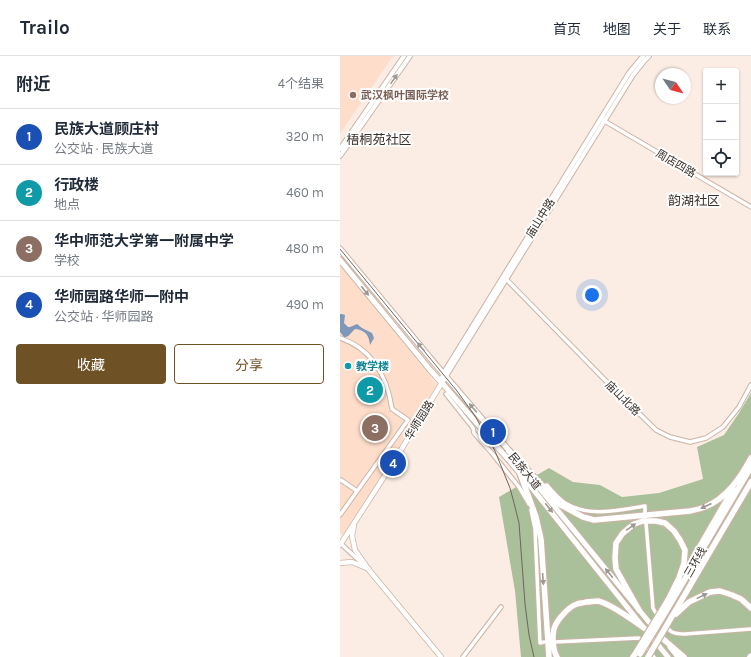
<!DOCTYPE html>
<html lang="zh">
<meta charset="utf-8">
<style>
body{margin:0;font-family:Karla,"Noto Sans SC",sans-serif;background:#f6f6f7;color:#1f2937}
.controls{position:absolute;right:12px;top:12px;display:grid;overflow:hidden;border-radius:4px;box-shadow:0 1px 3px #0004}
.controls button{width:36px;height:36px;display:grid;place-items:center;padding:0;border:0;border-bottom:1px solid #e0e1e3;background:#fff;color:#1f2937;font:20px sans-serif}
.compass{position:absolute;left:315px;top:12px;width:36px;height:36px;border-radius:50%;background:#fff;box-shadow:0 1px 3px #0004;rotate:125deg}
.you{position:absolute;left:252px;top:239px;width:14px;height:14px;margin:-10px;border:3px solid #fff;border-radius:50%;background:#1a73e8;box-shadow:0 0 0 6px #1a73e833}
.badge{display:grid;place-items:center;width:26px;height:26px;border-radius:50%;background:#6e5125;color:#fff;font-size:13px;font-weight:700}
.pin{position:absolute;translate:-50% -50%;border:2px solid #fff;box-shadow:0 1px 4px #0006}
.list{margin:0;padding:0;list-style:none}
h2{display:flex;justify-content:space-between;align-items:center;height:52px;margin:0;padding:0 16px;font-size:17px}
h2 small{font-size:13px;font-weight:400;color:#747a83}
.list li{display:grid;grid-template-columns:26px 1fr auto;gap:12px;align-items:center;box-sizing:border-box;height:56px;padding:0 16px;border-top:1px solid #e0e1e3}
.list b{display:block;font-size:15px;white-space:nowrap}
.list p{margin:0;font-size:13px;white-space:nowrap;color:#747a83}
.list em{font-size:13px;font-style:normal;color:#747a83}
.actions{display:flex;gap:8px;padding:12px 16px}
.actions a{flex:1;padding:9px 0;border:1px solid #6e5125;border-radius:4px;text-align:center;font-size:14px;color:#6e5125}
.actions .main{background:#6e5125;color:#fff}
.icon{flex:none;width:22px;height:22px;fill:none;stroke:currentColor;stroke-width:2;stroke-linecap:round;stroke-linejoin:round}
.map{position:relative;flex:none;width:411px;height:601px;overflow:hidden}
header{display:flex;align-items:center;gap:24px;box-sizing:border-box;height:56px;padding:0 20px;background:#fff;border-bottom:1px solid #e0e1e3}
header strong{font-size:19px}
nav{display:flex;gap:22px;margin-inline-start:auto;font-size:14px}
main{display:flex}
aside{flex:1;background:#fff}
.map>svg:first-child{display:block}
.built{fill:#fedeca}
.forest{fill:#a9c09a}
.water{fill:#7f98b9}
.lines{fill:none;stroke-linecap:round;stroke-linejoin:round}
.minor-casing{stroke:#cbb4a5;stroke-width:5.5}
.tertiary-casing{stroke:#cbb4a5;stroke-width:6}
.secondary-casing{stroke:#cbb4a5;stroke-width:6}
.primary-casing{stroke:#cbb4a5;stroke-width:7}
.trunk-casing{stroke:#cbb4a5;stroke-width:8}
.minor{stroke:#fff;stroke-width:3.5}
.tertiary{stroke:#fff;stroke-width:4}
.secondary{stroke:#fff;stroke-width:4.5}
.primary{stroke:#fff;stroke-width:5}
.trunk{stroke:#fff;stroke-width:5.5}
.rail{stroke:#70645d;stroke-width:1}
.trunk-bridge-casing{stroke:#cbb4a5;stroke-width:8;stroke-linecap:butt}
.trunk-bridge{stroke:#fff;stroke-width:5.5}
.oneway{fill:#9c9894}
.education-dot{fill:#8d6e63;stroke:#fefefe;stroke-width:1.5}
.culture-dot{fill:#0f9aa8;stroke:#fefefe;stroke-width:1.5}
.labels{text-anchor:middle;stroke-width:4;stroke-linejoin:round;paint-order:stroke}
.education-label{font-size:11px;font-weight:bold;fill:#785e54;stroke:#fefefe;text-anchor:start}
.street-label{font-size:11px;fill:#3a302a;stroke:#fefefe}
.culture-label{font-size:11px;font-weight:bold;fill:#0d838f;stroke:#fefefe;text-anchor:start}
.quarter-label{font-size:13px;fill:#3a302a;stroke:#fefefe}
</style>
<header>
<strong>Trailo</strong>
<nav><a>首页</a><a>地图</a><a>关于</a><a>联系</a></nav>
</header>
<main>
<aside>
<h2>附近<small>4个结果</small></h2>
<ul class="list">
<li><span class="badge" style="background:#1a4fb4">1</span><div><b>民族大道顾庄村</b><p>公交站 · 民族大道</p></div><em>320 m</em></li>
<li><span class="badge" style="background:#0f9aa8">2</span><div><b>行政楼</b><p>地点</p></div><em>460 m</em></li>
<li><span class="badge" style="background:#8d6e63">3</span><div><b>华中师范大学第一附属中学</b><p>学校</p></div><em>480 m</em></li>
<li><span class="badge" style="background:#1a4fb4">4</span><div><b>华师园路华师一附中</b><p>公交站 · 华师园路</p></div><em>490 m</em></li>
</ul>
<div class="actions"><a class="main">收藏</a><a>分享</a></div>
</aside>
<div class="map">
<svg width="411" height="601" viewBox="0 0 411 601">
<rect width="100%" height="100%" fill="#fcede4"/>
<path class="built" d="M0,0H53L0,78Z
M0,209L97,329L44,416L3,479L0,477Z"/>
<path class="forest" d="M411,337V601H181L175,535L159,441L209,412L233,426L260,429L282,441L319,437L363,423L357,391L384,379L399,357Z"/>
<path class="water" d="M0,258H2L5,259L4,267L8,271H10L17,268L22,272L32,277L34,282L30,289C29,280 26,274 15,273C11,276 9,282 4,281L0,276Z"/>
<g class="lines">
<g class="minor-casing">
<path id="minor" d="M261,63L411,151
M164,221L264,323L316,374L330,381L350,386L366,382L383,371L399,351L411,329
M0,282C33,293 47,320 52,353L68,364L0,459
M106,338L133,372L134,377L151,396L179,431L189,448
M0,424H1L17,435
M202,430L207,429C212,435 218,442 225,447C249,462 279,454 305,450V457
M191,454L195,473L200,587L204,586
M306,467L313,552C316,558 327,573 332,576C336,578 341,578 345,578L411,573
M0,487L23,508
M215,586L299,582L314,601
M123,601L161,551"/>
</g>
<g class="tertiary-casing">
<path id="tertiary" d="M0,93L64,0
M0,100L70,0
M106,320L293,19L305,4L309,0
M101,325L103,318L289,17L303,0"/>
</g>
<g class="secondary-casing">
<path id="secondary" d="M14,469L12,480L15,494L29,514L101,601
M0,489L53,407L106,320
M0,507L12,506L29,513"/>
</g>
<g class="primary-casing">
<path id="primary" d="M0,193L96,309L172,398
M0,204L91,315L102,327L180,417L303,571
M192,423L322,582
M309,578L328,601
M330,591L338,601"/>
</g>
<g class="trunk-casing">
<path id="trunk" d="M169,395L219,448L243,461L254,464L350,455C355,454 360,453 365,451C387,442 400,422 411,402
M180,417L196,461L201,483L209,601
M352,504L393,433
M299,554L276,513L275,502L276,487L283,477L294,468L303,465H316L325,467L334,475L340,484L345,494L344,507L339,522L330,540
M322,554L332,537
M325,557L411,411
M336,558L349,546L370,536L380,535L392,539L401,543L411,552
M331,562L411,426
M322,582L344,601
M217,601C213,595 212,581 214,573C216,565 228,551 237,548C239,547 243,547 246,546C250,546 254,545 258,545C272,548 292,564 304,572
M293,601L297,595
M410,601L411,600"/>
</g>
<use href="#minor" class="minor"/>
<use href="#tertiary" class="tertiary"/>
<use href="#secondary" class="secondary"/>
<use href="#primary" class="primary"/>
<use href="#trunk" class="trunk"/>
<path class="rail" d="M0,193L117,335L135,360L155,395L170,432L174,447L179,467L185,548L189,579L194,601"/>
<g class="trunk-bridge-casing">
<path id="trunk-bridge" d="M297,595L322,554
M300,598L325,557
M308,601L331,562"/>
</g>
<use href="#trunk-bridge" class="trunk-bridge"/>
</g>
<defs><path id="oneway-solid" d="M-6-.8H1V-3.2L6.5 0L1 3.2V.8H-6Z"/></defs>
<g class="oneway">
<use href="#oneway-solid" transform="translate(54 23) rotate(-55)"/>
<use href="#oneway-solid" transform="translate(25 235) rotate(51)"/>
<use href="#oneway-solid" transform="translate(81 291) rotate(-130)"/>
<use href="#oneway-solid" transform="translate(133 352) rotate(-131)"/>
<use href="#oneway-solid" transform="translate(366 450) rotate(156)"/>
<use href="#oneway-solid" transform="translate(209 452) rotate(51)"/>
<use href="#oneway-solid" transform="translate(291 471) rotate(-35)"/>
<use href="#oneway-solid" transform="translate(269 517) rotate(-129)"/>
<use href="#oneway-solid" transform="translate(203 523) rotate(86)"/>
<use href="#oneway-solid" transform="translate(362 540) rotate(-26)"/>
</g>
<circle class="education-dot" cx="13" cy="39" r="4"/>
<circle class="culture-dot" cx="8" cy="310" r="4"/>
<g class="labels">
<g class="education-label">
<text x="21" y="43">武汉枫叶国际学校</text>
</g>
<g class="street-label">
<text transform="translate(336 107) rotate(30)" y="4">周店四路</text>
<text transform="translate(200 162) rotate(-58)" y="4">庙山中路</text>
<text transform="translate(283 342) rotate(45)" y="4">庙山北路</text>
<text transform="translate(79 364) rotate(-58)" y="4">华师园路</text>
<text transform="translate(185 415) rotate(51)" y="4">民族大道</text>
<text transform="translate(355 506) rotate(-60)" y="4">三环线</text>
</g>
<g class="culture-label">
<text x="16" y="314">教学楼</text>
</g>
<g class="quarter-label">
<text x="39" y="88">梧桐苑社区</text>
<text x="354" y="149">韵湖社区</text>
</g>
</g>
</svg>
<div class="controls">
<button>+</button>
<button>−</button>
<button><svg class="icon" aria-label="locate" viewBox="0 0 24 24"><circle cx="12" cy="12" r="6"/><path d="M12 2v4M12 18v4M2 12h4M18 12h4"/></svg></button>
</div>
<svg class="compass" viewBox="-18 -18 36 36"><path d="M0-13l5 13h-10z" fill="#e53935"/><path d="M0 13l5-13h-10z" fill="#747a83"/></svg>
<div class="you"></div>
<div class="pin badge" style="left:153px;top:376px;background:#1a4fb4">1</div>
<div class="pin badge" style="left:30px;top:334px;background:#0f9aa8">2</div>
<div class="pin badge" style="left:35px;top:372px;background:#8d6e63">3</div>
<div class="pin badge" style="left:53px;top:407px;background:#1a4fb4">4</div>
</div>
</main>
